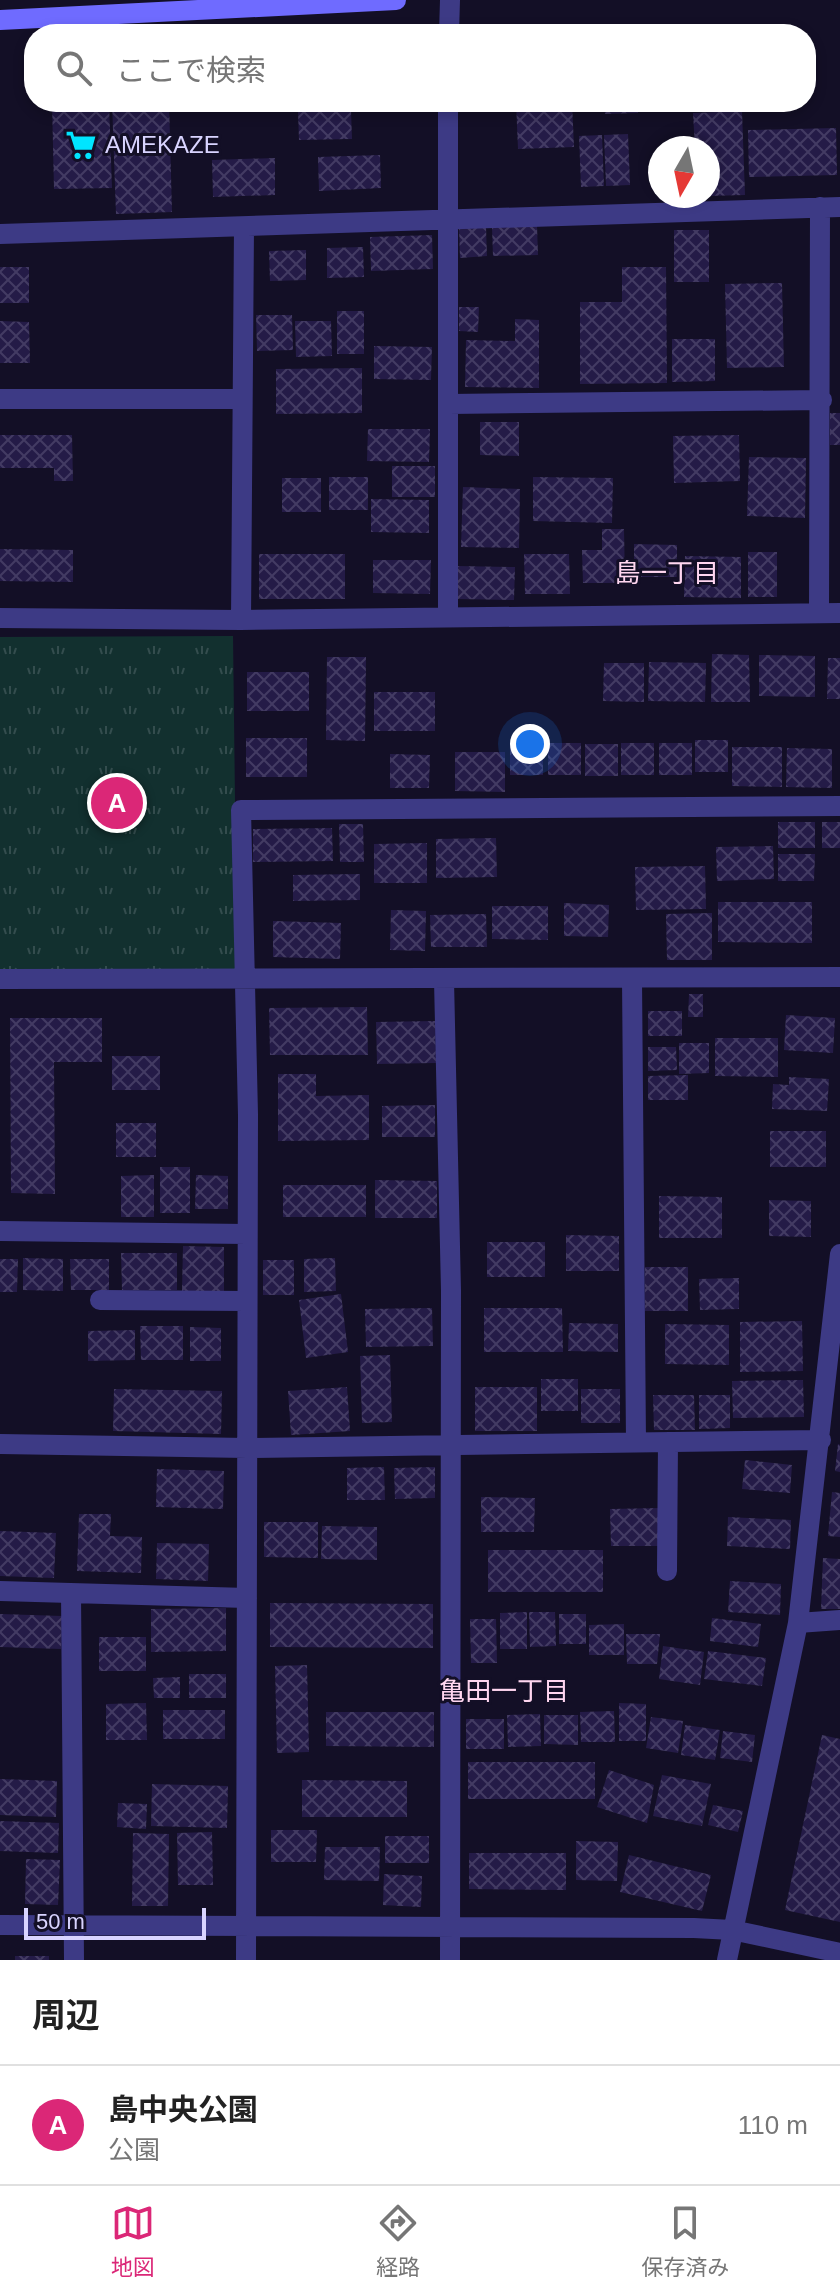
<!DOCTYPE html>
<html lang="ja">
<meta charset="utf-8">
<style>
body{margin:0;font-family:Arial,"Noto Sans JP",sans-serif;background:#f2f2f2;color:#222}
.compass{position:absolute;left:648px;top:136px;width:72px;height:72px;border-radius:50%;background:#fff;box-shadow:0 4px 12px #0003;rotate:189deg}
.scale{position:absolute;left:24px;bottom:20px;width:182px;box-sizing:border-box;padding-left:8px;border:4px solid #d9d4ff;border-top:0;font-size:22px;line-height:28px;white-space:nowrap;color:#d9d4ff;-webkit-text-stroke:6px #130f26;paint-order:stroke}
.you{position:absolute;left:530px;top:744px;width:28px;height:28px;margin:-20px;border:6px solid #fff;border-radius:50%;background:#1a73e8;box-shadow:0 0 0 12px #1a73e833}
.badge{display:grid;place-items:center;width:52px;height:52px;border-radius:50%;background:#db2777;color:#fff;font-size:26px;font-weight:700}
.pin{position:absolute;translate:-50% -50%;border:4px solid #fff;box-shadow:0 2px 8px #0006}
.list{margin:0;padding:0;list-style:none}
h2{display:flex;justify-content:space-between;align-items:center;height:104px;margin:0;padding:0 32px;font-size:34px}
h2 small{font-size:26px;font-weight:400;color:#767676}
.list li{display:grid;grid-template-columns:52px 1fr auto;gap:24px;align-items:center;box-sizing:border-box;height:120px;padding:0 32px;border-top:2px solid #e0e0e0}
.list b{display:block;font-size:30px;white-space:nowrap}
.list p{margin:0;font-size:26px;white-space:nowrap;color:#767676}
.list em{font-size:26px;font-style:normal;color:#767676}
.icon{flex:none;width:44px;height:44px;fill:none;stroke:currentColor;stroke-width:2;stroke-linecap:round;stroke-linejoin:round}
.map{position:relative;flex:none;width:840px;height:1960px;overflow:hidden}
.search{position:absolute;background:#fff;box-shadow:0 4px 12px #0003;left:24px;right:24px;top:24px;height:88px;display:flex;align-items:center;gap:20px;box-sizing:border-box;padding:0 28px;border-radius:32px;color:#767676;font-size:30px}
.sheet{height:224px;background:#fff}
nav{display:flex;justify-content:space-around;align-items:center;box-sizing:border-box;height:112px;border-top:2px solid #e0e0e0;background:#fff;font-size:22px;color:#767676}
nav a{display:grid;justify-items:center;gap:4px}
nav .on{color:#db2777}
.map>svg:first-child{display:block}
.grass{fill:url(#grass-tufts)}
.building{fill:url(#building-cross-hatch)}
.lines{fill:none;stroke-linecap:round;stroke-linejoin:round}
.street{stroke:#3d3a85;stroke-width:20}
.secondary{stroke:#6f6bff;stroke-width:20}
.labels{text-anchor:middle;stroke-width:6;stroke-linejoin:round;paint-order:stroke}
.poi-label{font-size:24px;fill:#d9d4ff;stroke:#130f26;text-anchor:start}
.neighbourhood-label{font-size:26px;fill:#ffd6f0;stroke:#130f26}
</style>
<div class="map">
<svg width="840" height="1960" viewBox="0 0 840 1960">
<defs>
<pattern id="grass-tufts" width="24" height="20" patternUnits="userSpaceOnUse" patternTransform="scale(2)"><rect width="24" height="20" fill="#12302f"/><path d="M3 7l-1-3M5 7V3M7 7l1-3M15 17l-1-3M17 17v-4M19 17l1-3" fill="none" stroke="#344d4e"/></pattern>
<pattern id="building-cross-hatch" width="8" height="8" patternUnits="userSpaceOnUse" patternTransform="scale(2)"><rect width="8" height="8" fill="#241b47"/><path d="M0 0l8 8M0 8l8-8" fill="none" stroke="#433b63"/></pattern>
</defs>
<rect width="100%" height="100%" fill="#130f26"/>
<path class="grass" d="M233,636L237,969L0,970V637Z"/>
<path class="building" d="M635,26V34H602L601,27Z
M742,26V34H643V30Z
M569,30V34H527V31Z
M52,102H109L112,188L54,189Z
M112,102H169L172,212L116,214Z
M302,102H364V106L303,109Z
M516,102H572L574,147L518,149Z
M604,102H638V113L605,114Z
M646,102H745L746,106L646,110Z
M351,110L352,139L299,140L298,112Z
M742,111L745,195L708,196V148H695L693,113Z
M836,128L837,175L749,177L748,130Z
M628,134L630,185L606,186L604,135Z
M602,135L604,186L581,187L579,136Z
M380,155L381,188L319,191L318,157Z
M275,158V195L213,197L212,160Z
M537,226L538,255L493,256L492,227Z
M486,227L487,256L460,258L459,228Z
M674,230H709V282H674Z
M432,235L433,269L371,271L370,237Z
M363,247L364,277L327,278V248Z
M306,250V280L270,281L269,251Z
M0,267H29V303H0Z
M622,267H666L667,383L580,384V302H622Z
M782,283L784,367L727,368L725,284Z
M459,307H479L478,332L459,331Z
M337,311H364V354H337Z
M256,315H292L293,350L257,351Z
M515,319L539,320V388L465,387L466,340L515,341Z
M0,321L29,322L30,363H0Z
M295,321H331L332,356L296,357Z
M672,339H715V381L672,382Z
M374,346L432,347L431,380L374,379Z
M362,368V413L276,414V369Z
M830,413H840V445H830Z
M480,422H519V456L480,455Z
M368,429H430L429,462L367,461Z
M0,435H72L73,481H54V468H0Z
M739,435L740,481L674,483L673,436Z
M749,457L806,458L805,518L747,516Z
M392,466H435V497H392Z
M329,477H368V510H329Z
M533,477L613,478L612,523L533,521Z
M282,478H321V512H282Z
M463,487L520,489L519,548L461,547Z
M371,499L429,500V533L371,532Z
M602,529H624L625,583H583L582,550H602Z
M634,544L677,545V577H634Z
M0,549L73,550V582L0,581Z
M748,552H777V597H748Z
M259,554H345V599H259Z
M524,554H569L570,594H525Z
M685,556L741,557V598L684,597Z
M373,560H431L430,594L373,593Z
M457,566L515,567L514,600L456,599Z
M712,654L749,655L750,702H711Z
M759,655L815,656V697L759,696Z
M327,657H366L365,741L326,740Z
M828,658H840V699H827Z
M649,662L706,663L705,702L648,701Z
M604,663H644V702L603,701Z
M247,672H309V711H247Z
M374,692H435V731H374Z
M246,738H307V777H246Z
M695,740H728V772H695Z
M510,743H543V775H510Z
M548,743H581V775H548Z
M621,743H654V775H621Z
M659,743H692V775H659Z
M585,744H618V776H585Z
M732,747H782V787L732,786Z
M787,748L832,749V788L786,787Z
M455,752H505V792L455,791Z
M390,754L430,755L429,788H390Z
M778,822H815V848H778Z
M822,822H840V848H822Z
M339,824H363L364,862H340Z
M332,828L333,861L253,862V829Z
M496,838L497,877L436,878V839Z
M427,843V883H374V844Z
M773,846L774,879L717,881L716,847Z
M778,854H815L814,881H778Z
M705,866L706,909L636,910L635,867Z
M360,874V900L293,901V875Z
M718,902H812V943L718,942Z
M564,903L609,905L608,937L564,936Z
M492,906H548V940L492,939Z
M391,910L426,911L425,951L390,950Z
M712,913V960H667L666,914Z
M486,914L487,947H431L430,915Z
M273,921L341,923L340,959L273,957Z
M689,994H703V1017H688Z
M367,1007L368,1055H270L269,1008Z
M648,1011H682V1036H648Z
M786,1015L835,1018L833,1053L784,1050Z
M10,1018H102V1062H54L55,1194L11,1193Z
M435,1021L436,1063L377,1064L376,1022Z
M715,1038H778V1077L715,1076Z
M679,1043H709V1073L679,1074Z
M648,1047H676L677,1070L648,1071Z
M112,1056H160V1090H112Z
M278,1074H316V1096L369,1095V1140L278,1141Z
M688,1075V1100H648V1076Z
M789,1077L829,1079L827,1111L772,1109L773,1084L789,1085Z
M435,1105V1137H382V1106Z
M116,1123H156V1157H116Z
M770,1131H826V1167H770Z
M160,1167H190V1213H160Z
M154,1175V1217H121V1176Z
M196,1175L228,1176V1209H195Z
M375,1180L437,1181V1218H375Z
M283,1185H366V1217H283Z
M659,1196L722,1197V1238H659Z
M769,1200L811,1201V1237L769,1236Z
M566,1235L619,1236V1271H566Z
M487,1242H545V1277H487Z
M183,1246L224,1247V1291H182Z
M121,1253H177V1290H122Z
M23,1258L63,1259V1291L23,1290Z
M335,1258L336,1291L304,1292V1259Z
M0,1259H18L17,1292H0Z
M70,1259H109V1290H71Z
M263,1260H294V1295H263Z
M645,1267H688V1311H645Z
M739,1278V1309L700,1310L699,1279Z
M341,1294L348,1352L306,1358L299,1300Z
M432,1308L433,1346L366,1347L365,1309Z
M484,1308H562L563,1352H484Z
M802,1321L803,1371L740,1372V1322Z
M569,1323L618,1324V1352L568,1351Z
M665,1324L729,1325V1365L665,1364Z
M140,1326H183V1360H141Z
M190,1327L221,1328V1361H190Z
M135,1330V1360L88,1361V1331Z
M390,1355L392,1422L362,1423L360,1356Z
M541,1379H578V1411H541Z
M803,1380L804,1417L733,1418L732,1381Z
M347,1387L350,1431L291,1435L288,1391Z
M475,1387H537V1431H475Z
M114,1389L222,1391L221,1434L113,1431Z
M581,1389H620V1423H581Z
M653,1395H694L695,1430H654Z
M699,1395H730V1428L699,1429Z
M838,1444L840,1445V1472L835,1471Z
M745,1460L792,1465L790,1493L742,1489Z
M384,1467L385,1500H347V1468Z
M435,1467V1498L395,1499L394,1468Z
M157,1469L224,1471L223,1509L156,1507Z
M832,1492L840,1493V1537L828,1536Z
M481,1497L535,1498L534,1532H481Z
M659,1508V1546H611L610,1509Z
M79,1514H111L110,1536L142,1537L141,1573L77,1571Z
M728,1517L791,1520L790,1549L727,1546Z
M264,1522H318V1558L264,1557Z
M322,1526L377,1527V1560L321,1559Z
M0,1531L56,1533L54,1578L0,1576Z
M157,1543L209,1544L208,1581L156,1579Z
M488,1550H603V1592H488Z
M823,1558L840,1559V1609H821Z
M730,1581L781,1584L780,1615L728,1612Z
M270,1603L433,1604V1648L270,1647Z
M226,1608V1651L151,1652V1609Z
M527,1612V1649H500V1613Z
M529,1612H555L556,1646L530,1647Z
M0,1614L62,1616L61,1649L0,1647Z
M559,1614H586V1644H559Z
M712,1618L761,1624L758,1647L710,1641Z
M470,1619H496L497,1663H471Z
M624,1624V1655H589V1625Z
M626,1634H660L657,1664H627Z
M99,1637H146V1671H99Z
M663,1646L704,1652L700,1685L659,1679Z
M708,1651L766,1658L762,1686L704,1679Z
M307,1665L309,1752L277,1753L275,1666Z
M189,1674H226V1698H189Z
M180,1677V1698H154L153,1678Z
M146,1703L147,1740H106V1704Z
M619,1703L646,1704V1741H619Z
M163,1710H225V1739H163Z
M614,1711L615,1742H581L580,1712Z
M326,1712H434V1747L326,1746Z
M540,1714L541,1746L508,1747L507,1715Z
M544,1715H578V1745L544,1744Z
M651,1717L683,1721L678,1753L646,1748Z
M466,1719H504V1749H466Z
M685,1725L720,1730L715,1760L681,1755Z
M723,1731L755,1735L752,1762L720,1758Z
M822,1735L840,1739V1922L785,1910Z
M468,1762H595V1799H468Z
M609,1770L654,1785L647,1823L597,1807Z
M662,1775L711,1784L702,1826L653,1816Z
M0,1779L57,1781L56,1817L0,1815Z
M302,1780L407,1781V1817H302Z
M152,1784L228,1786L227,1828L151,1826Z
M118,1803L147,1804L146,1829L117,1827Z
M713,1805L743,1811L738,1832L708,1825Z
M0,1821L59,1823L58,1853L0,1851Z
M271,1830H317L316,1862H271Z
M212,1832L213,1885H178L177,1833Z
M133,1833L169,1834L168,1906H132Z
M385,1836H429V1863H385Z
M576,1841L618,1842L617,1881L576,1880Z
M325,1847H380L379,1881L324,1880Z
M469,1853H566V1890L469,1889Z
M629,1855L711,1875L702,1911L620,1892Z
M26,1859L60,1860L58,1905L25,1904Z
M384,1874L422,1876L421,1907L383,1905Z
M15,1956H49V1960H15Z"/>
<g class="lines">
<path class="street" d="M449,34L450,0
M448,102V616
M0,234L840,207
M0,399H242
M449,404L822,400
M819,613L820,207
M0,618L241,620L840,613
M241,620L244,227
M0,979L840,977
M632,979L636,1442
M444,980L451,1291L450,1960
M0,1231L246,1234
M100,1300L246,1301
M0,1444L247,1448L821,1440
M667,1571L668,1442
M0,1591L247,1598
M71,1593L74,1960
M798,1623L840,1620
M0,1925L694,1928L732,1930L840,1953
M246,1960L248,1115L241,810L840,806
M727,1960L798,1623L840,1254"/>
<path class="secondary" d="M0,20L396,0"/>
</g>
<defs>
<g id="supermarket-bare" transform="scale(2.4)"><path d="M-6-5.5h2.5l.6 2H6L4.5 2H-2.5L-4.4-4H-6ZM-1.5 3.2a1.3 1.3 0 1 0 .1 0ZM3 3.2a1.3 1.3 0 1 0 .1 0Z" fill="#00e5ff" stroke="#130f26" stroke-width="2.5" paint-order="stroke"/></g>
</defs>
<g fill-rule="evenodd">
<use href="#supermarket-bare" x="81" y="145"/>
</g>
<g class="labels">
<g class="poi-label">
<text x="105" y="153">AMEKAZE</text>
</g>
<g class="neighbourhood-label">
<text x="667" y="582">島一丁目</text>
<text x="504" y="1700">亀田一丁目</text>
</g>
</g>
</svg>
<svg class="compass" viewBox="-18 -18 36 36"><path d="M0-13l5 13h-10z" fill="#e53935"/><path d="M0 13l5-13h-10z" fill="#767676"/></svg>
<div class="scale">50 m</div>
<div class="you"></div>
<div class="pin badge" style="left:117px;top:803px">A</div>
<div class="search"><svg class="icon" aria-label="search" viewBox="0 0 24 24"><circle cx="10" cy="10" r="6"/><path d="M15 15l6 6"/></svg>ここで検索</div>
</div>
<section class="sheet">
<h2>周辺<small></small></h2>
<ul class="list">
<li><span class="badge">A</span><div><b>島中央公園</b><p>公園</p></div><em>110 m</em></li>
</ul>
</section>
<nav>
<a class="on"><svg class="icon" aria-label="map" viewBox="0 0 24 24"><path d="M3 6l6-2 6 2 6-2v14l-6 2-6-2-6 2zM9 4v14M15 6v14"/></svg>地図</a>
<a><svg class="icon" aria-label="directions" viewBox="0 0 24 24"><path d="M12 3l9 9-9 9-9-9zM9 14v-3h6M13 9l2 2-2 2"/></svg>経路</a>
<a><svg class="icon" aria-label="saved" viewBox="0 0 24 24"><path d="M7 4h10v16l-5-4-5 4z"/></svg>保存済み</a>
</nav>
